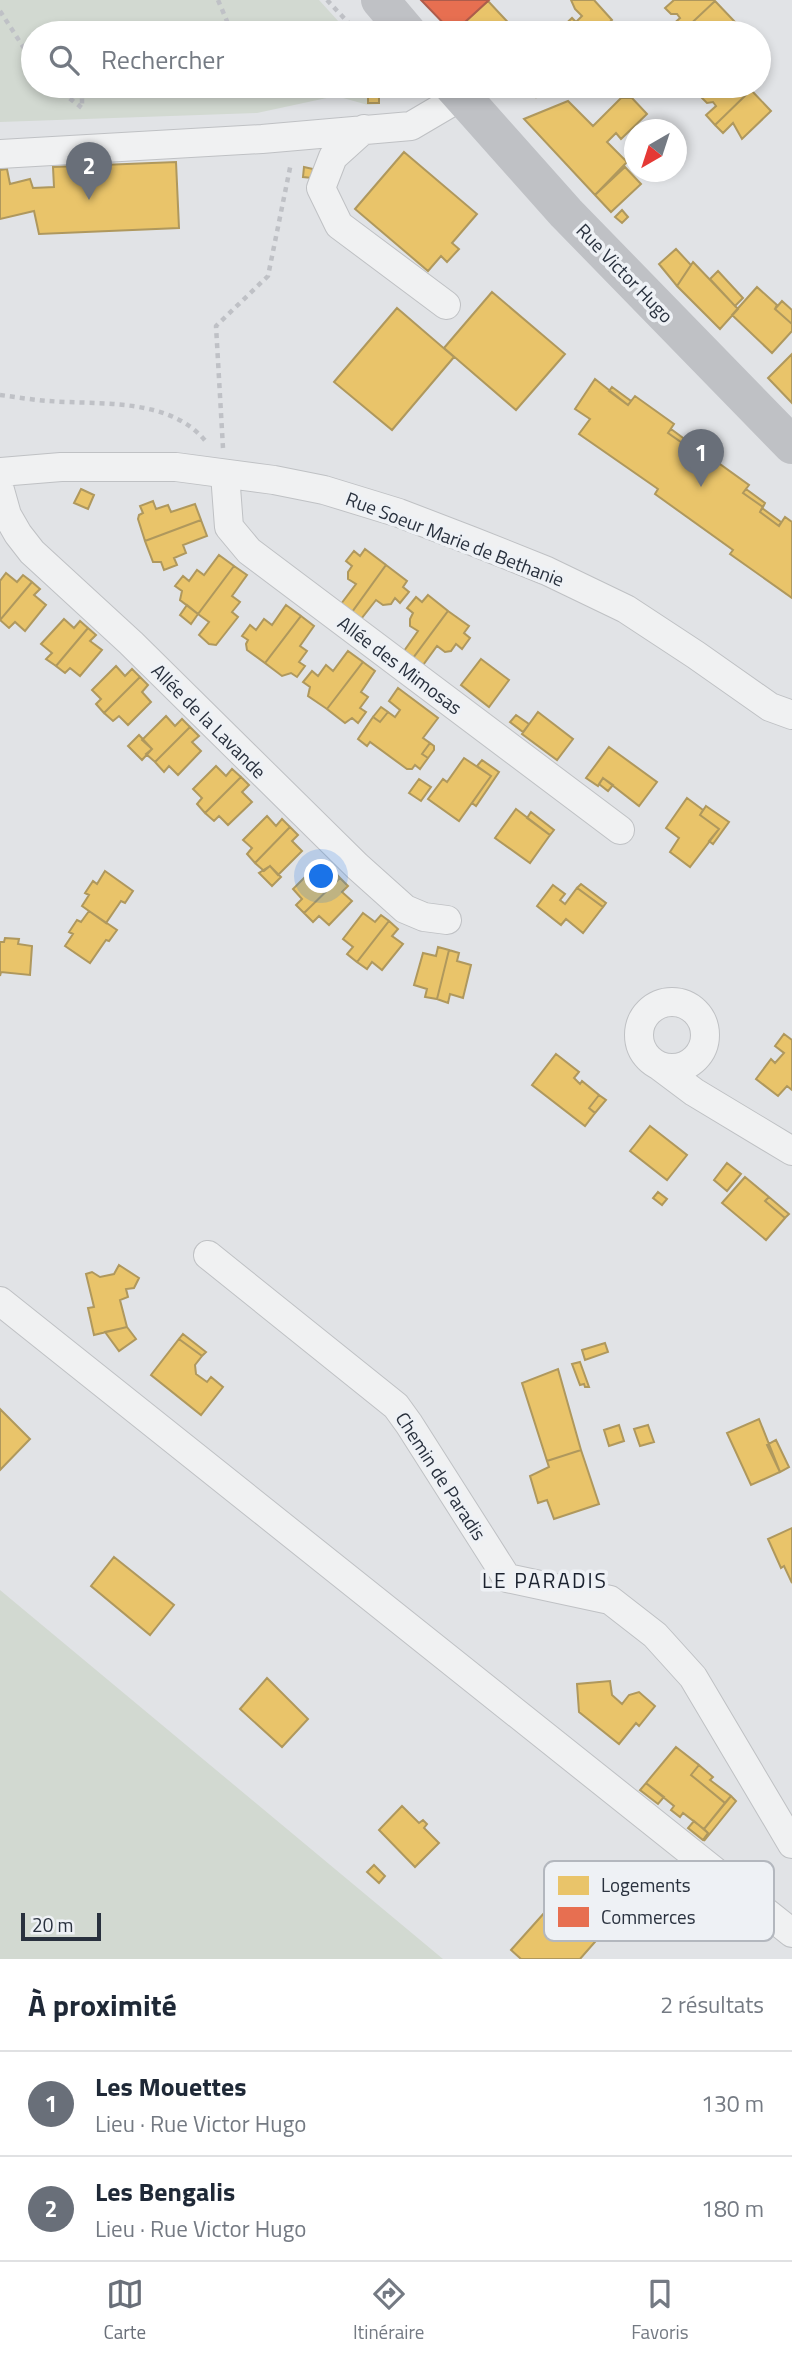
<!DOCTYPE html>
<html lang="fr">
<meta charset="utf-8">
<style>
body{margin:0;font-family:"Titillium Web",sans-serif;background:#f6f6f7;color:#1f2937}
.compass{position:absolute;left:624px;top:119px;width:63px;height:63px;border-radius:50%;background:#fff;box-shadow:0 4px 10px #0003;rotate:219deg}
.scale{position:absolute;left:21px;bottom:18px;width:80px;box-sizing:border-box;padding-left:7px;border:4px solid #29313e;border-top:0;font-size:19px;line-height:24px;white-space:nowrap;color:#29313e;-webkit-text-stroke:5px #eef1f5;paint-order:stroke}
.you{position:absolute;left:322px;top:877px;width:24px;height:24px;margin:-18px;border:5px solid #fff;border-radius:50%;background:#1a73e8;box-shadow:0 0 0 10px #1a73e833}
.badge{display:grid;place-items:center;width:46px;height:46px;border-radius:50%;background:#696f79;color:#fff;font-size:23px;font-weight:700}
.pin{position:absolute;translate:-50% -58px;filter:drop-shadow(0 2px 4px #0008)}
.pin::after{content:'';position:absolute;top:37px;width:24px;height:21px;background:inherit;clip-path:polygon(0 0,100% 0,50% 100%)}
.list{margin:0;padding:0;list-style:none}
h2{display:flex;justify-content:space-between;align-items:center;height:91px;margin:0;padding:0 28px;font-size:30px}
h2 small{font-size:23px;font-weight:400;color:#747a83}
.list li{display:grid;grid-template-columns:46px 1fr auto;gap:21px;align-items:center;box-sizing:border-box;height:105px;padding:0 28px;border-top:2px solid #e0e1e3}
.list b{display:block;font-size:26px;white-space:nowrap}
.list p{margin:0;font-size:23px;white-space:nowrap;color:#747a83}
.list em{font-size:23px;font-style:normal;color:#747a83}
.icon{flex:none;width:38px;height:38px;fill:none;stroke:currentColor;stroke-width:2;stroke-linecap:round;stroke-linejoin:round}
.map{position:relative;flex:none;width:792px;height:1959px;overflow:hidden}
.search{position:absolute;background:#fff;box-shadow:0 4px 10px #0003;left:21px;right:21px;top:21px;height:77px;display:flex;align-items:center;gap:18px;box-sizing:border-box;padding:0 24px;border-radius:38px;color:#747a83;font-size:26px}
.sheet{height:301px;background:#fff}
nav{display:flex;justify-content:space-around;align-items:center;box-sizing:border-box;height:98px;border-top:2px solid #e0e1e3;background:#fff;font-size:19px;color:#747a83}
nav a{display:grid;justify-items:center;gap:4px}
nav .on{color:#696f79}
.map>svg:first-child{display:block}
.green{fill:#d2d9d1}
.homes{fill:#e9c46a;stroke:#af985d;stroke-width:2}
.shops{fill:#e76f51;stroke:#ae5c4b;stroke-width:2}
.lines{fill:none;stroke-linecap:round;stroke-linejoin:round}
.minor-casing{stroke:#bfc1c4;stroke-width:30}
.path{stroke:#bfc1c6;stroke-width:4.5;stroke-dasharray:5 5;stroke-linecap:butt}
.minor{stroke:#f0f1f2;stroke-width:28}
.secondary{stroke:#bfc1c5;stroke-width:38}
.labels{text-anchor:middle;stroke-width:7;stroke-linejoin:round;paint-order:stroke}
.street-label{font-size:19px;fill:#29313e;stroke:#eef1f5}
.neighbourhood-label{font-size:21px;letter-spacing:2px;fill:#1b222f;stroke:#eef1f5}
.key{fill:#eef1f5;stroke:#b3b7be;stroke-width:2}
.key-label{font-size:19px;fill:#29313e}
</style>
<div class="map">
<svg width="792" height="1959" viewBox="0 0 792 1959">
<rect width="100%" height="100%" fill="#e1e3e6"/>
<path class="green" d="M0,0H319L349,33H33V86H379L380,104L368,105L336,96L257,113L0,122Z
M0,1590L443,1959H0Z"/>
<path class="homes" d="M571,0H594L612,20L604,27L610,33H556L572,18L576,22L582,16L575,9Z
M674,0H714L715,1L681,33H676L670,27L680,18L677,14H671L665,8Z
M488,1L517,32L521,28L525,33H453Z
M715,1L735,22L724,33H681Z
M525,86H548L536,97Z
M712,86H746L751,90L715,125L706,115L716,106L713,102L707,103L701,97Z
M751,90L771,111L742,139L733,123L723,133L715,125Z
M368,94H379V103H368Z
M621,98H632L647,114L621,139L616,133L607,142L627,162L595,195L524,119L568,101L593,126Z
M404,152L477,214L452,243L459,249L447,262L441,256L428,271L355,209Z
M176,162L179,228L39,234L34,211L0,219V170L7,169L10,184L30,179L33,188L54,187L53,167Z
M304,167L313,169L312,178L303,177Z
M625,167L641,184L611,212L595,195Z
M622,210L628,217L622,223L615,217Z
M676,249L691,265L677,286L659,264Z
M693,262L738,309L720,329L677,286Z
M718,271L743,298L735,306L710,279Z
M757,287L777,305L775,309L792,324V331L772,353L732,315Z
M492,292L565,354L516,410L444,348Z
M782,301L792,310V324L775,309Z
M397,308L454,357L392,430L334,382Z
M792,354V403L768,378Z
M595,379L628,405L635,396L674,424L668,433L688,447L684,452L704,465L710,457L749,485L743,493L763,507L760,512L779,526L785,517L792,522V598L730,554L733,550L655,494L658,489L579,434L590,419L575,409Z
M612,387L631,401L628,405L609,391Z
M671,429L690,443L688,447L668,433Z
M687,447L706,461L704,465L684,452Z
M81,489L94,495L88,509L74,503Z
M746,489L765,503L763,507L743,493Z
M153,501L156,509L168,505L171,512L195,504L201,520L145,541L138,519L139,515L143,513L140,506Z
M762,508L781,522L779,526L760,512Z
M201,520L207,536L183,545L186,553L174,558L177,565L164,570L161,562H153L145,541Z
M365,549L386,565L352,612L341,604L356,584L348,579V572L352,566L346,561L354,551L360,556Z
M219,555L234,566L198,614L180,600L182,591L175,586L183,576L189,581L197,570L204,575Z
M386,565L407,581L403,587L409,592L400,603L395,598L391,604L383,605L376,600L361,619L352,612Z
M234,566L247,575L232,596L240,602L232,612L238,617L216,645L209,644L199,635L209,622L198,614Z
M6,573L17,582L23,575L32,582L0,620V581Z
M32,582L40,589L34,595L46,605L25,631L15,622L9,628L0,620Z
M428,595L448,611L413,658L404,651L418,631L410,626V619L413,613L407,608L416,597L422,602Z
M187,605L198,614L191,624L180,615Z
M286,605L301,616L265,663L247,650L246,644L248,640L242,636L250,625L256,630L264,619L272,625Z
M448,611L469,626L464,633L470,638L462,649L456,644L451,651L445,652L437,646L423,665L413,658Z
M301,616L314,626L300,646L307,651L299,662L305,666L297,677L291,673L282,676L265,663Z
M64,619L74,628L80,621L88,628L56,666L46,659L52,653L41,644Z
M88,628L96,635L90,641L102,650L80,676L70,668L65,673L56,666Z
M348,651L363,662L327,709L308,696L310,687L303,682L312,671L318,676L326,665L333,671Z
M481,659L509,680L489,707L461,685Z
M363,662L375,671L361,692L368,697L360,708L366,712L358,723L352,718L345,723L327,709Z
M116,666L125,676L132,669L140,677L104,713L96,704L101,699L92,690Z
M140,677L148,685L142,692L151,702L128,725L119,716L113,721L104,713Z
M398,688L438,718L423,738L430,743L422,754L428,758L420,769L415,765L412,769H407L370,742L367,746L358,739L373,717L380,722L388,712L395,717L400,710L389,701Z
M381,707L388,712L380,722L373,717Z
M538,712L573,739L557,760L522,734Z
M516,715L529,724L523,732L510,722Z
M166,716L175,726L182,719L190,727L155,762L146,754L152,749L142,740Z
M190,727L199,736L192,742L201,751L178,775L169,766L164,772L155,762Z
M139,735L152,749L142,760L128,746Z
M430,743L434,746V750L428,758L422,754Z
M609,747L657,782L639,806L603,778L598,786L586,778Z
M464,758L491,776L459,821L428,799L443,779L447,782Z
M482,760L499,772L476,806L472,803L491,776L477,766Z
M216,766L226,776L232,769L241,777L205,813L197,804L202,798L193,789Z
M241,777L249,785L242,792L252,802L228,825L219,816L214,821L205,813Z
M603,778L613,785L608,791L599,784Z
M419,779L431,787L421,801L409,793Z
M687,798L703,810L700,815L719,829L690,867L670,852L679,838L666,828Z
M706,806L729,822L713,844L709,841L719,829L700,815Z
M516,809L550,835L530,863L495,838Z
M531,812L554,830L550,835L527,818Z
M267,816L276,826L282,819L290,827L255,863L247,854L252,848L243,840Z
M290,827L298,835L292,841L302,851L278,875L270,866L264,871L255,863Z
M270,866L281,877L272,886L259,873Z
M316,866L326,876L332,869L340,878L304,913L296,905L302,899L293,889Z
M105,871L133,891L125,903L121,901L106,923L82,906L89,895L85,893L93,881L97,884Z
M340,878L348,886L342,892L352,901L329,925L319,916L313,922L304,913Z
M581,884L606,903L603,907L577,888Z
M553,885L565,894L560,900L565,904L577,888L603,907L583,933L566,919L561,925L537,906Z
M89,911L117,930L109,941L106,940L90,963L65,946L73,934L69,932L77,920L81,922Z
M363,913L375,922L381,915L389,921L357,962L347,954L353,947L343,939Z
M389,921L398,929L392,936L403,944L382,970L372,962L367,969L357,962Z
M5,938L19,939L18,944L32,946L30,975L1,972L0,976V942H4Z
M438,947L449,950L437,999L425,997L427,989L414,985L423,953L436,956Z
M449,950L459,953L457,961L471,965L463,998L450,994L448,1003L437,999Z
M784,1034L792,1040V1090L787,1086L778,1096L756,1079L771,1059L775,1063L784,1053L775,1046Z
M556,1054L579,1072L574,1078L580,1084L582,1081L599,1095L589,1108L595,1113L585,1126L532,1085Z
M599,1095L606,1100L595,1113L589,1108Z
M650,1126L687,1155L667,1180L630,1151Z
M727,1163L741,1174L727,1191L714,1180Z
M745,1177L769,1197L765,1201L785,1218L766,1240L722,1203Z
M658,1192L667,1199L662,1205L653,1198Z
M769,1197L789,1214L785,1218L765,1201Z
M119,1265L139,1278L134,1288L126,1289L128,1297L120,1300L127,1327L94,1335L88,1308L94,1307L86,1274L92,1272L100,1277L114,1274Z
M127,1327L136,1339L119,1351L105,1332Z
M183,1334L206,1352L202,1356L179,1339Z
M179,1339L202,1356L195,1365L196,1374L207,1382L211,1377L223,1387L201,1415L151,1375Z
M605,1343L608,1352L585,1360L582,1350Z
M580,1362L589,1387H585L584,1384L580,1385L572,1364Z
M558,1369L581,1450L547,1461L522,1383Z
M0,1409L30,1439L0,1470Z
M759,1419L780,1472L751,1485L727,1433Z
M619,1425L624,1441L609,1446L604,1430Z
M648,1425L654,1442L640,1446L634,1429Z
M776,1440L789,1467L780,1472L767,1445Z
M581,1450L599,1504L554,1519L547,1500L538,1503L530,1476L549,1467L547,1461Z
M792,1528V1583L784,1566L781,1568L768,1539Z
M114,1557L174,1605L150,1635L91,1586Z
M267,1678L308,1719L282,1747L240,1709Z
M610,1681L612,1695L622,1704L629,1695L639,1692L655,1706L639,1726L636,1723L619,1744L579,1712L577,1684Z
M676,1747L699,1765L691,1775L725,1803L704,1829L683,1813L680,1817L671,1810L674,1806L646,1783Z
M699,1765L713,1777L710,1780L731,1796L725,1803L691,1775Z
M646,1783L664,1797L658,1804L640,1790Z
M731,1796L736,1801L704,1841L708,1833L704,1829Z
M402,1806L419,1823L423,1820L427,1824L424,1828L439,1843L415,1867L379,1830Z
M694,1821L708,1833L703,1840L688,1828Z
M374,1865L385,1876L379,1883L367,1872Z
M554,1902L565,1911L569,1906L584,1920L590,1913L593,1916L587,1923L601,1935L580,1959H521L511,1950Z"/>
<path class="shops" d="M421,0H489L453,33Z"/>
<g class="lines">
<g class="minor-casing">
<path id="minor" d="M364,129L333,157L321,188L339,225L446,305
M0,154L262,139L411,126L462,96
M0,472L61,467H176L274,480L324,490L399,513L472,541L547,571L626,609L696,655L770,707L792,715
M225,474L229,527L249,551L620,830
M0,490L7,515L18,534L32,552L131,643L357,866L405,909L424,917L447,920
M639 1035a33 33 0 1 1 66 0a33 33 0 1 1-66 0Z
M658,1065L694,1092L792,1151
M208,1255L396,1406L409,1424L507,1578L610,1600L655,1635L693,1677L792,1844
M0,1301L792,1933"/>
</g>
<path class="path" d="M218,0L232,33
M327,0L358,33
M0,11L33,62
M160,33H173
M54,86L82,108V86
M367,86L379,93
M0,395C16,397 33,400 49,401C100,405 172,397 207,443
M223,448L216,326L268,276L291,163"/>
<use href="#minor" class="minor"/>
<path class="secondary" d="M380,0L408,33
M453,86L566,213L792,445"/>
</g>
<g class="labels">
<g class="street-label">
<text transform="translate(625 273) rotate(46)" y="7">Rue Victor Hugo</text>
<text transform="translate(455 539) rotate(21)" y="7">Rue Soeur Marie de Bethanie</text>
<text transform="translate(400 665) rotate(37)" y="7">Allée des Mimosas</text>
<text transform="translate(209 721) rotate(45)" y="7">Allée de la Lavande</text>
<text transform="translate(441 1476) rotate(57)" y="7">Chemin de Paradis</text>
</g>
<g class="neighbourhood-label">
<text x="545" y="1588">LE PARADIS</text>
</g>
</g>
<rect x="544" y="1861" width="230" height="80" rx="10" class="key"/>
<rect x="558" y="1876" width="31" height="19" fill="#e9c46a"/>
<rect x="558" y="1907" width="31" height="20" fill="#e76f51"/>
<g class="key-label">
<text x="601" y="1892">Logements</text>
<text x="601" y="1924">Commerces</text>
</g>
</svg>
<svg class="compass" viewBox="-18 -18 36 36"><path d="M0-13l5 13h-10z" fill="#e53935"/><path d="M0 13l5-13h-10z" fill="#747a83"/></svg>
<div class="scale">20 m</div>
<div class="you"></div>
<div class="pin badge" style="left:701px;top:487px">1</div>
<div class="pin badge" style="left:89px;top:200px">2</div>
<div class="search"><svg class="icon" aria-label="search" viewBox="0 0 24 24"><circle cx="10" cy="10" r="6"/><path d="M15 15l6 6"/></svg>Rechercher</div>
</div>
<section class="sheet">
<h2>À proximité<small>2 résultats</small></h2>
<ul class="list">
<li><span class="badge">1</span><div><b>Les Mouettes</b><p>Lieu · Rue Victor Hugo</p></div><em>130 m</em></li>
<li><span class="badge">2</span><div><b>Les Bengalis</b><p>Lieu · Rue Victor Hugo</p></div><em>180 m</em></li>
</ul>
</section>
<nav>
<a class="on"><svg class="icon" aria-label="map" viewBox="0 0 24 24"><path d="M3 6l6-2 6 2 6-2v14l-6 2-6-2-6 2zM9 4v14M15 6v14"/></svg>Carte</a>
<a><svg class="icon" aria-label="directions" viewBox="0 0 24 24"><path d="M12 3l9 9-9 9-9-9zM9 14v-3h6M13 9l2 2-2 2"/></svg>Itinéraire</a>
<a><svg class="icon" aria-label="saved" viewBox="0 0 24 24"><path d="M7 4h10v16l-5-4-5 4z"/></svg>Favoris</a>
</nav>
